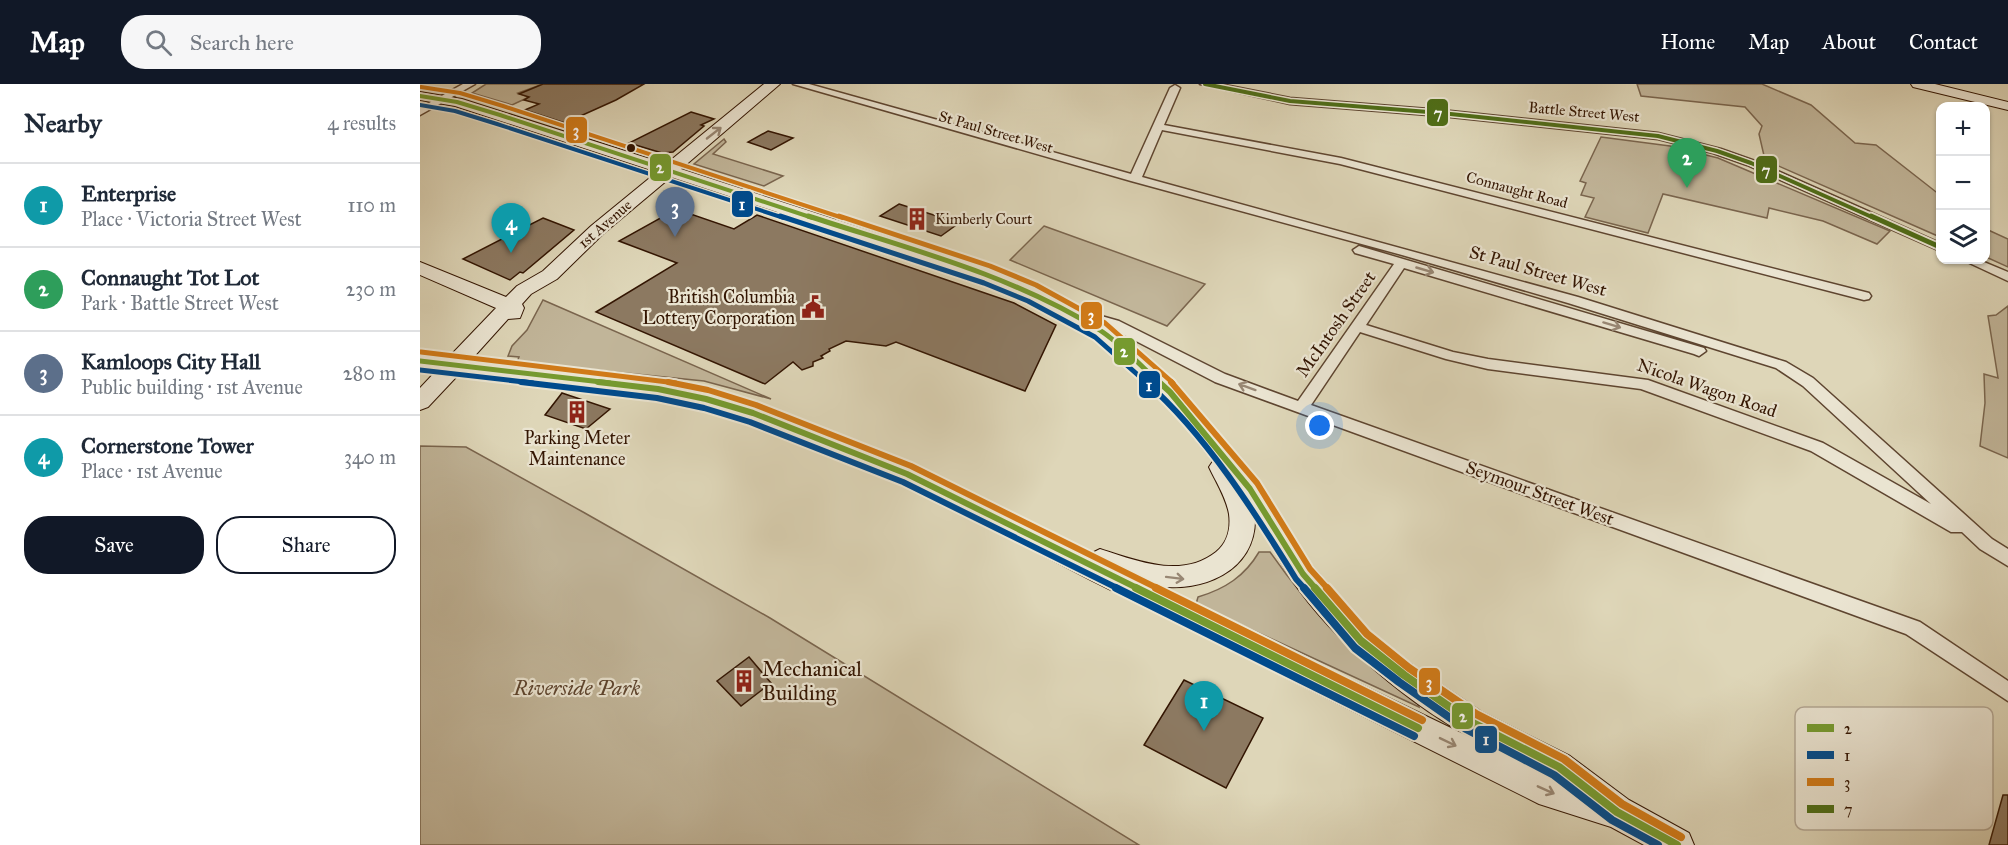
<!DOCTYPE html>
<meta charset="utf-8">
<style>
body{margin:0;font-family:"IM FELL Great Primer",serif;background:#f6f6f7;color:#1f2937}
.controls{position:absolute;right:18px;top:18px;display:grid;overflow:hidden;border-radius:12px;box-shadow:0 2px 4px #0004}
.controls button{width:54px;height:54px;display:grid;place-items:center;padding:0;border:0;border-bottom:2px solid #e0e1e3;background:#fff;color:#1f2937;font:30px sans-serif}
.you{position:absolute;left:900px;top:342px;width:21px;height:21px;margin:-15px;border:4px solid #fff;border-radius:50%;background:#1a73e8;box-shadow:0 0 0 9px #1a73e833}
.badge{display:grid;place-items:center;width:39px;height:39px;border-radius:50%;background:#111827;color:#fff;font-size:20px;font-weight:700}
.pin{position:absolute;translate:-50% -50px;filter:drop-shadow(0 2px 3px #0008)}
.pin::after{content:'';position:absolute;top:32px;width:21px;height:18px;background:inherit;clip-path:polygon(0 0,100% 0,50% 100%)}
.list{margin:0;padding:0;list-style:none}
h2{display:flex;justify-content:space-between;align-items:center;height:78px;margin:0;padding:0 24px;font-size:26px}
h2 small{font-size:20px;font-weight:400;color:#747a83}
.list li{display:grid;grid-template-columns:39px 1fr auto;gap:18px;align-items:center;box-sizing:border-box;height:84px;padding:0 24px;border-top:2px solid #e0e1e3}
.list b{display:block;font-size:22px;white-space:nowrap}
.list p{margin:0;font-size:20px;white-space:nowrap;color:#747a83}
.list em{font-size:20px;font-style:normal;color:#747a83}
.actions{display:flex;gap:12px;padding:18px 24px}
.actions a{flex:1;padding:14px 0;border:2px solid #111827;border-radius:24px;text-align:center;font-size:21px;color:#111827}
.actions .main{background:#111827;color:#fff}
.icon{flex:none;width:33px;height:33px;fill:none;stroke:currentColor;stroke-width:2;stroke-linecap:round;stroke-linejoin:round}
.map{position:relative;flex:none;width:1588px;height:761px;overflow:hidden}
header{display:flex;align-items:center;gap:36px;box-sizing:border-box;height:84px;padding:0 30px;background:#111827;color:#fff}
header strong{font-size:28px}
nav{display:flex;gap:33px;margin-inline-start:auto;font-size:21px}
.search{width:420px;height:54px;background:#f6f6f7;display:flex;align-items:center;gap:15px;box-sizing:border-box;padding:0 21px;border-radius:24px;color:#747a83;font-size:22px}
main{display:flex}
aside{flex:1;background:#fff}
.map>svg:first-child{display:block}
.green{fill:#c1b599;stroke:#7a654e;stroke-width:1.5}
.building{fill:#8c7961;stroke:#331502;stroke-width:1.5}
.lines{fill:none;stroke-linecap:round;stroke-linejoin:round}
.street-casing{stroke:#5e4530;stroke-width:3}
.secondary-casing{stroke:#331502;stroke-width:2}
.street{fill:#eae4d1;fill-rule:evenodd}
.secondary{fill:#eae4d1;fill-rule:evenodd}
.bus-1-far3-casing{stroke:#eae4d1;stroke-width:7}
.bus-1-far2-casing{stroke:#eae4d1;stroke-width:9}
.bus-1-far1-casing{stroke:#eae4d1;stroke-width:10}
.bus-1-casing{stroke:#eae4d1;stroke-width:12}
.bus-2-far3-casing{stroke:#eae4d1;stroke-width:7}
.bus-2-far2-casing{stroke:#eae4d1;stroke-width:9}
.bus-2-far1-casing{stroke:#eae4d1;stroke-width:10}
.bus-2-casing{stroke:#eae4d1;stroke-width:12}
.bus-3-far3-casing{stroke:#eae4d1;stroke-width:7}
.bus-3-far2-casing{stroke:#eae4d1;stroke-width:9}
.bus-3-far1-casing{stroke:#eae4d1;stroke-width:10}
.bus-3-casing{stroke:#eae4d1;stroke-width:12}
.bus-4-far1-casing{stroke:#eae4d1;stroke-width:7}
.bus-4-casing{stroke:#eae4d1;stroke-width:9}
.bus-1-far3{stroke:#769a2f;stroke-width:4}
.bus-1-far2{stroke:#769a2f;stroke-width:5}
.bus-1-far1{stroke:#769a2f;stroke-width:6}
.bus-1{stroke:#769a2f;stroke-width:8}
.bus-2-far3{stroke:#004b8d;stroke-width:4}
.bus-2-far2{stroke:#004b8d;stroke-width:5}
.bus-2-far1{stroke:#004b8d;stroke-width:6}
.bus-2{stroke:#004b8d;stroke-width:8}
.bus-3-far3{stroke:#d07a18;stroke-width:4}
.bus-3-far2{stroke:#d07a18;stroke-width:5}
.bus-3-far1{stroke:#d07a18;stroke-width:6}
.bus-3{stroke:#d07a18;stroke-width:8}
.bus-4-far1{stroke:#4f6e18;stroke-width:4}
.bus-4{stroke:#4f6e18;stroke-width:5}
.oneway{stroke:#988774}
.bus-dot{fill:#331502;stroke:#eae4d1;stroke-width:2}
.labels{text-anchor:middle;stroke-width:4.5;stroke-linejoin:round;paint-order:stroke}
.far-street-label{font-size:15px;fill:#331502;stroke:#eae4d1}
.far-poi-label{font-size:15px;fill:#331502;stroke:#eae4d1;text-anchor:start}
.street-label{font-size:18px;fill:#331502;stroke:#eae4d1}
.poi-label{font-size:18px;fill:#331502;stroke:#eae4d1;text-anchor:end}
.near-poi-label{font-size:21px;fill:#331502;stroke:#eae4d1;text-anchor:start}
.near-park-label{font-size:21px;font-style:italic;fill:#5e452f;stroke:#eae4d1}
.key{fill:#eae4d1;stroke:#b3a693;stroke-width:1.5}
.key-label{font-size:16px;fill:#331502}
.line-badge{stroke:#eae4d1;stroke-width:2}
.badge-label{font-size:16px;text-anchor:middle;font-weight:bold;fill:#fff}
</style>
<header>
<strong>Map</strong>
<div class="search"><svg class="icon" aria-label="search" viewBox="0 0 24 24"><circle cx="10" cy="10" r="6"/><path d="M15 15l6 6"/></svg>Search here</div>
<nav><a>Home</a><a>Map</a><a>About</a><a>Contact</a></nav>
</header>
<main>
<aside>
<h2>Nearby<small>4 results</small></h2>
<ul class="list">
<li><span class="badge" style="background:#0f9aa8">1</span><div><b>Enterprise</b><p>Place · Victoria Street West</p></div><em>110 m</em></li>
<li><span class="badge" style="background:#2e9e5b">2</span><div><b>Connaught Tot Lot</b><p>Park · Battle Street West</p></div><em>230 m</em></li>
<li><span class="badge" style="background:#5c6f8a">3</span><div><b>Kamloops City Hall</b><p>Public building · 1st Avenue</p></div><em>280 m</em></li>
<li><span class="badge" style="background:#0f9aa8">4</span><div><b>Cornerstone Tower</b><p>Place · 1st Avenue</p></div><em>340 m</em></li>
</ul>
<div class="actions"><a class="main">Save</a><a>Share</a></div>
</aside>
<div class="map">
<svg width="1588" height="761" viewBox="0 0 1588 761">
<rect width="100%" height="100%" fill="#ded6b8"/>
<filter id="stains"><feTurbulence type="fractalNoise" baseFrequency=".00333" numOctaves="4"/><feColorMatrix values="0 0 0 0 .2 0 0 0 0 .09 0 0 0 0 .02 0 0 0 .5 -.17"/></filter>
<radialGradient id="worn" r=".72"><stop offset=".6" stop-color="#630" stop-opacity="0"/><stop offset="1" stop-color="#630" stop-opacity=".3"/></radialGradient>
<path class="green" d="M66,0H123L98,9L109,13L92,21L52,9Z
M1217,0H1342L1391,21L1435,59L1456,61L1520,111V153L1345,76L1339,50L1342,42L1325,23L1221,12Z
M1181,53L1250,62L1298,74L1470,147L1457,160L1403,137L1349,124L1347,134L1243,110L1228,149L1165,133L1174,114L1161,111L1166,99L1160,97Z
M304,55L306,58L293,70L363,92L344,102L274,80Z
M624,142L785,200L747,242L590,176Z
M1566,145L1588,155V183L1566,173Z
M123,216L351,315L284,297L97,278L99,273L88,272L92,262L107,246Z
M1588,222V374L1560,362L1565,319L1564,290L1578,294L1568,232L1576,231Z
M0,362L46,363L163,428L350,534L719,761H0Z
M839,468H850C891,527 940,577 998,620L999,623L776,520L778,513C805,505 825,492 839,468Z"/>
<path class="building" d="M123,0H224L196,16L145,39L105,26L119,20L104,16L109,13L99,10Z
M271,28L294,35L281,41L284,42L253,68L242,69L209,59Z
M348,47L373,54L351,66L328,58Z
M479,120L539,139L521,152L460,132Z
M253,127L259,129L262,127L314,145L337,131L594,219L636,241L605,307L476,258L466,262L426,257L409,265L410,267L401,272L403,274L393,278V282L382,286L373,278L345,300L176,228L257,179L199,157Z
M123,134L154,146L103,189L100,188L90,196L43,175Z
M142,309L190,325L166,345L125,331Z
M329,573L351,599L321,622L297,597Z
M764,596L843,634L806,704L724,661Z
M1583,711H1588V761H1569Z"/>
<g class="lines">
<g class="street-casing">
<path id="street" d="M43,0H55L0,31V24Z
M373,0H389L711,90L750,4L755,1L760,4L744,41L921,74L1449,209L1451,212L1449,215L1444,216L920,80L742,46L722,93L1158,213L1366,278L1393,294L1572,455L1588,465V482L1560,465L1542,448H1531L1391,367L1221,305L1068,285L1026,275L940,248L891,321L1500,538L1588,597V617L1486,550L795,298L689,243L648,231L646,228L653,224L699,237L805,290L878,317L974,180L935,169L933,166L939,162L1284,264L1286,267L1279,272L1274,270L984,184L946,241L1033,268L1068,275L1228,296L1403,359L1511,420L1383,302L1356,284L1148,219L982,171L711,97Z
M780,0H800L870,14L1021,26L1238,49L1301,65L1335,77L1520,159V167L1327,81L1293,69L1238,55L1021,32L870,20Z
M1543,176H1559L1588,188V197Z"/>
</g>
<g class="secondary-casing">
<path id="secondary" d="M344,0H360L261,85L574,187L619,205L687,241L758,303L839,398L892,482L951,548L994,582L1062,628L1150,672L1209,716L1269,749L1274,761H1224L1191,743L1119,720L671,496L478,396L378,355L282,322L238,312L40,289L8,323L0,326V304L17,286L0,284V270L29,273L76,224L0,191V178L86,213L97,202L123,187L171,142L237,88L35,22L0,16V8L42,15L246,80ZM251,93L560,195L605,213L673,251L742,313L793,377L789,383C796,398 806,413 809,430C811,445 807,459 796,468C762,495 717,477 680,465L670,470L496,384L394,343L294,310L238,298L51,276L88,235L100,234L104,224L102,220L111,210L137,195L183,150ZM835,434C847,453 859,476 872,496C913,557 993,624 1058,657L736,502C781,509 836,488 835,434Z
M1491,0H1515L1588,18V26L1493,3Z"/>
</g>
<use href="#street" class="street"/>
<use href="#secondary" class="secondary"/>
<g class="bus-1-far3-casing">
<path id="bus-1-far3" d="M0,12L37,18L80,31L393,134"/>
</g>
<g class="bus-1-far2-casing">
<path id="bus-1-far2" d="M388,132C486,164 590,190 678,245C701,259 720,282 740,299
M0,277L190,299"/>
</g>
<g class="bus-1-far1-casing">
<path id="bus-1-far1" d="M178,298L238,305L286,315L333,329L487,390L719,505
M739,298L750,308L830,405L883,490L896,505"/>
</g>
<g class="bus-1-casing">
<path id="bus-1" d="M716,504L998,644
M895,504L941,557L984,591L1051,638L1139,683L1197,728L1257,761"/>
</g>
<g class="bus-2-far3-casing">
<path id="bus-2-far3" d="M0,21L35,27L77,40L364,134"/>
</g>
<g class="bus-2-far2-casing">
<path id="bus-2-far2" d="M360,132L564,199L608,217L675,253L727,299
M0,286L113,299"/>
</g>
<g class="bus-2-far1-casing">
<path id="bus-2-far1" d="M101,298L237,314L284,324L330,338L483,398L699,505
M726,298C786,351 834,427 876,495L885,505"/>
</g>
<g class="bus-2-casing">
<path id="bus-2" d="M696,504L994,652
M884,504L935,564L979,598L1046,645L1134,691L1192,736L1238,761"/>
</g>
<g class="bus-3-far3-casing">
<path id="bus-3-far3" d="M1,3L40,9L83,22L423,134"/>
</g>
<g class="bus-3-far2-casing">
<path id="bus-3-far2" d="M419,132L570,182L616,201L685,239L753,299
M1,268L256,299"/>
</g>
<g class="bus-3-far1-casing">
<path id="bus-3-far1" d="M248,298L288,306L336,321L491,382L739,505
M751,298L837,399L890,485L908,505"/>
</g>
<g class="bus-3-casing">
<path id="bus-3" d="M736,504L1002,636
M907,504L947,550L989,584L1056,630L1144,675L1202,720L1261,753"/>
</g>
<g class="bus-4-far1-casing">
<path id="bus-4-far1" d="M785,0L870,17L1021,29L1238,52L1297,67L1331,79L1454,134"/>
</g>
<g class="bus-4-casing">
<path id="bus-4" d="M1451,132L1520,163"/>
</g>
<use href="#bus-1-far3" class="bus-1-far3"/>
<use href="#bus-1-far2" class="bus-1-far2"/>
<use href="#bus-1-far1" class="bus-1-far1"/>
<use href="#bus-1" class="bus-1"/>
<use href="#bus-2-far3" class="bus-2-far3"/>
<use href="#bus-2-far2" class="bus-2-far2"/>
<use href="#bus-2-far1" class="bus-2-far1"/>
<use href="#bus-2" class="bus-2"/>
<use href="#bus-3-far3" class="bus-3-far3"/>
<use href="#bus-3-far2" class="bus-3-far2"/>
<use href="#bus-3-far1" class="bus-3-far1"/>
<use href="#bus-3" class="bus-3"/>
<use href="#bus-4-far1" class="bus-4-far1"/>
<use href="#bus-4" class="bus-4"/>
</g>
<defs><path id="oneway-shaft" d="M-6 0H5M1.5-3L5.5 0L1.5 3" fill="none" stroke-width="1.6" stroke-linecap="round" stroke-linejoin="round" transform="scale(1.5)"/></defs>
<g class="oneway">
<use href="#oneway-shaft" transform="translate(294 49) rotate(-38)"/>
<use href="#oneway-shaft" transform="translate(1005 186) rotate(16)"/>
<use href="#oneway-shaft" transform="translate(1192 241) rotate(17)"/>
<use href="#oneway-shaft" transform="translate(827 303) rotate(-160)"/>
<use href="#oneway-shaft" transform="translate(755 494) rotate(7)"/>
<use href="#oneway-shaft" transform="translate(1028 658) rotate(26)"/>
<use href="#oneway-shaft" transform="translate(1126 706) rotate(24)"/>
</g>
<defs>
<g id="building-bare" transform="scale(1.8)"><path d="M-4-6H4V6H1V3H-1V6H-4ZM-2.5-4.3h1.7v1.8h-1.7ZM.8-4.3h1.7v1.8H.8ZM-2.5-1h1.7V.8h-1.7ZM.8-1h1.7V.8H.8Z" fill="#8f2418" stroke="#eae4d1" stroke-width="2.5" paint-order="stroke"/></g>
<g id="civic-bare" transform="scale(1.8)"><path d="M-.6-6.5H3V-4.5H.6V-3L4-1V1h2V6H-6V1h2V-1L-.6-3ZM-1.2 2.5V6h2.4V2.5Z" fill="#8f2418" stroke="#eae4d1" stroke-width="2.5" paint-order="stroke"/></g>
</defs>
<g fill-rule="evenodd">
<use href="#building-bare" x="497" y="135"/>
<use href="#civic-bare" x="393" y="223"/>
<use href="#building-bare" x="157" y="328"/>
<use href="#building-bare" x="324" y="597"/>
</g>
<circle class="bus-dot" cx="211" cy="64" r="5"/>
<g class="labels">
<g class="far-street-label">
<text transform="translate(1164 28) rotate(5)" y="5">Battle Street West</text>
<text transform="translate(576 48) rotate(16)" y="5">St Paul Street West</text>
<text transform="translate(1097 106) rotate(15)" y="5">Connaught Road</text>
<text transform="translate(185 140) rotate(-41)" y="5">1st Avenue</text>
</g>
<g class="far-poi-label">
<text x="515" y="140">Kimberly Court</text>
</g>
<g class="street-label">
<text transform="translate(1118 187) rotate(16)" y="6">St Paul Street West</text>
<text transform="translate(916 240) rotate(-55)" y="6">McIntosh Street</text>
<text transform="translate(1287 304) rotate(19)" y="6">Nicola Wagon Road</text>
<text transform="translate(1120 409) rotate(20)" y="6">Seymour Street West</text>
</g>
<g class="poi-label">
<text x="375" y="219">British Columbia<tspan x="375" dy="21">Lottery Corporation</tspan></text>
<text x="157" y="360" text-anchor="middle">Parking Meter<tspan x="157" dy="21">Maintenance</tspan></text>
</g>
<g class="near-poi-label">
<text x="342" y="592">Mechanical<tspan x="342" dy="24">Building</tspan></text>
</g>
<g class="near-park-label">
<text x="157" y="611">Riverside Park</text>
</g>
</g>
<rect x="1375" y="623" width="198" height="123" rx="9" class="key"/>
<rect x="1387" y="640" width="27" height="8" fill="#769a2f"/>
<rect x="1387" y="667" width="27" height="8" fill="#004b8d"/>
<rect x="1387" y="694" width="27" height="8" fill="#d07a18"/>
<rect x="1387" y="721" width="27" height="8" fill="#4f6e18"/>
<g class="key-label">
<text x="1424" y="650">2</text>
<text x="1424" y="677">1</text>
<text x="1424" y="704">3</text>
<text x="1424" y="731">7</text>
</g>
<g class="line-badge">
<rect x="1006" y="14" width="23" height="29" rx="6" fill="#4f6e18"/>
<rect x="145" y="32" width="23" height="28" rx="6" fill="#d07a18"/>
<rect x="229" y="69" width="23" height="29" rx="6" fill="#769a2f"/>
<rect x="1335" y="71" width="23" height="29" rx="6" fill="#4f6e18"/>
<rect x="311" y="106" width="23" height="28" rx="6" fill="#004b8d"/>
<rect x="660" y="217" width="23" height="29" rx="6" fill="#d07a18"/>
<rect x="693" y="253" width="23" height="29" rx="6" fill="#769a2f"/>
<rect x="718" y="286" width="23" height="29" rx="6" fill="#004b8d"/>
<rect x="998" y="583" width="23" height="29" rx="6" fill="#d07a18"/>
<rect x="1031" y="618" width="23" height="28" rx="6" fill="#769a2f"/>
<rect x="1054" y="641" width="24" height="29" rx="6" fill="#004b8d"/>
</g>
<g class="badge-label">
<text x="1018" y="35">7</text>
<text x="156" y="52">3</text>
<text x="240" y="89">2</text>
<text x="1346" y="92">7</text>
<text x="322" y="126">1</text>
<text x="671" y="237">3</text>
<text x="704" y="273">2</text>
<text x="729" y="307">1</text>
<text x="1009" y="604">3</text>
<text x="1043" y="638">2</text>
<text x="1066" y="661">1</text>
</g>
<rect width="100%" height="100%" filter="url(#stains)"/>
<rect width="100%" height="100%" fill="url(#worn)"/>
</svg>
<div class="controls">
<button>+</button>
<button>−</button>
<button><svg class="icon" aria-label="layers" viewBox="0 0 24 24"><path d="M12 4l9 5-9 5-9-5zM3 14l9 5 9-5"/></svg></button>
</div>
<div class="you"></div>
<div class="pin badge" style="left:784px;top:647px;background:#0f9aa8">1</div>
<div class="pin badge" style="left:1267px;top:104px;background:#2e9e5b">2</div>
<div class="pin badge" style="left:255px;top:153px;background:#5c6f8a">3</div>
<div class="pin badge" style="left:91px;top:169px;background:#0f9aa8">4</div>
</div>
</main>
